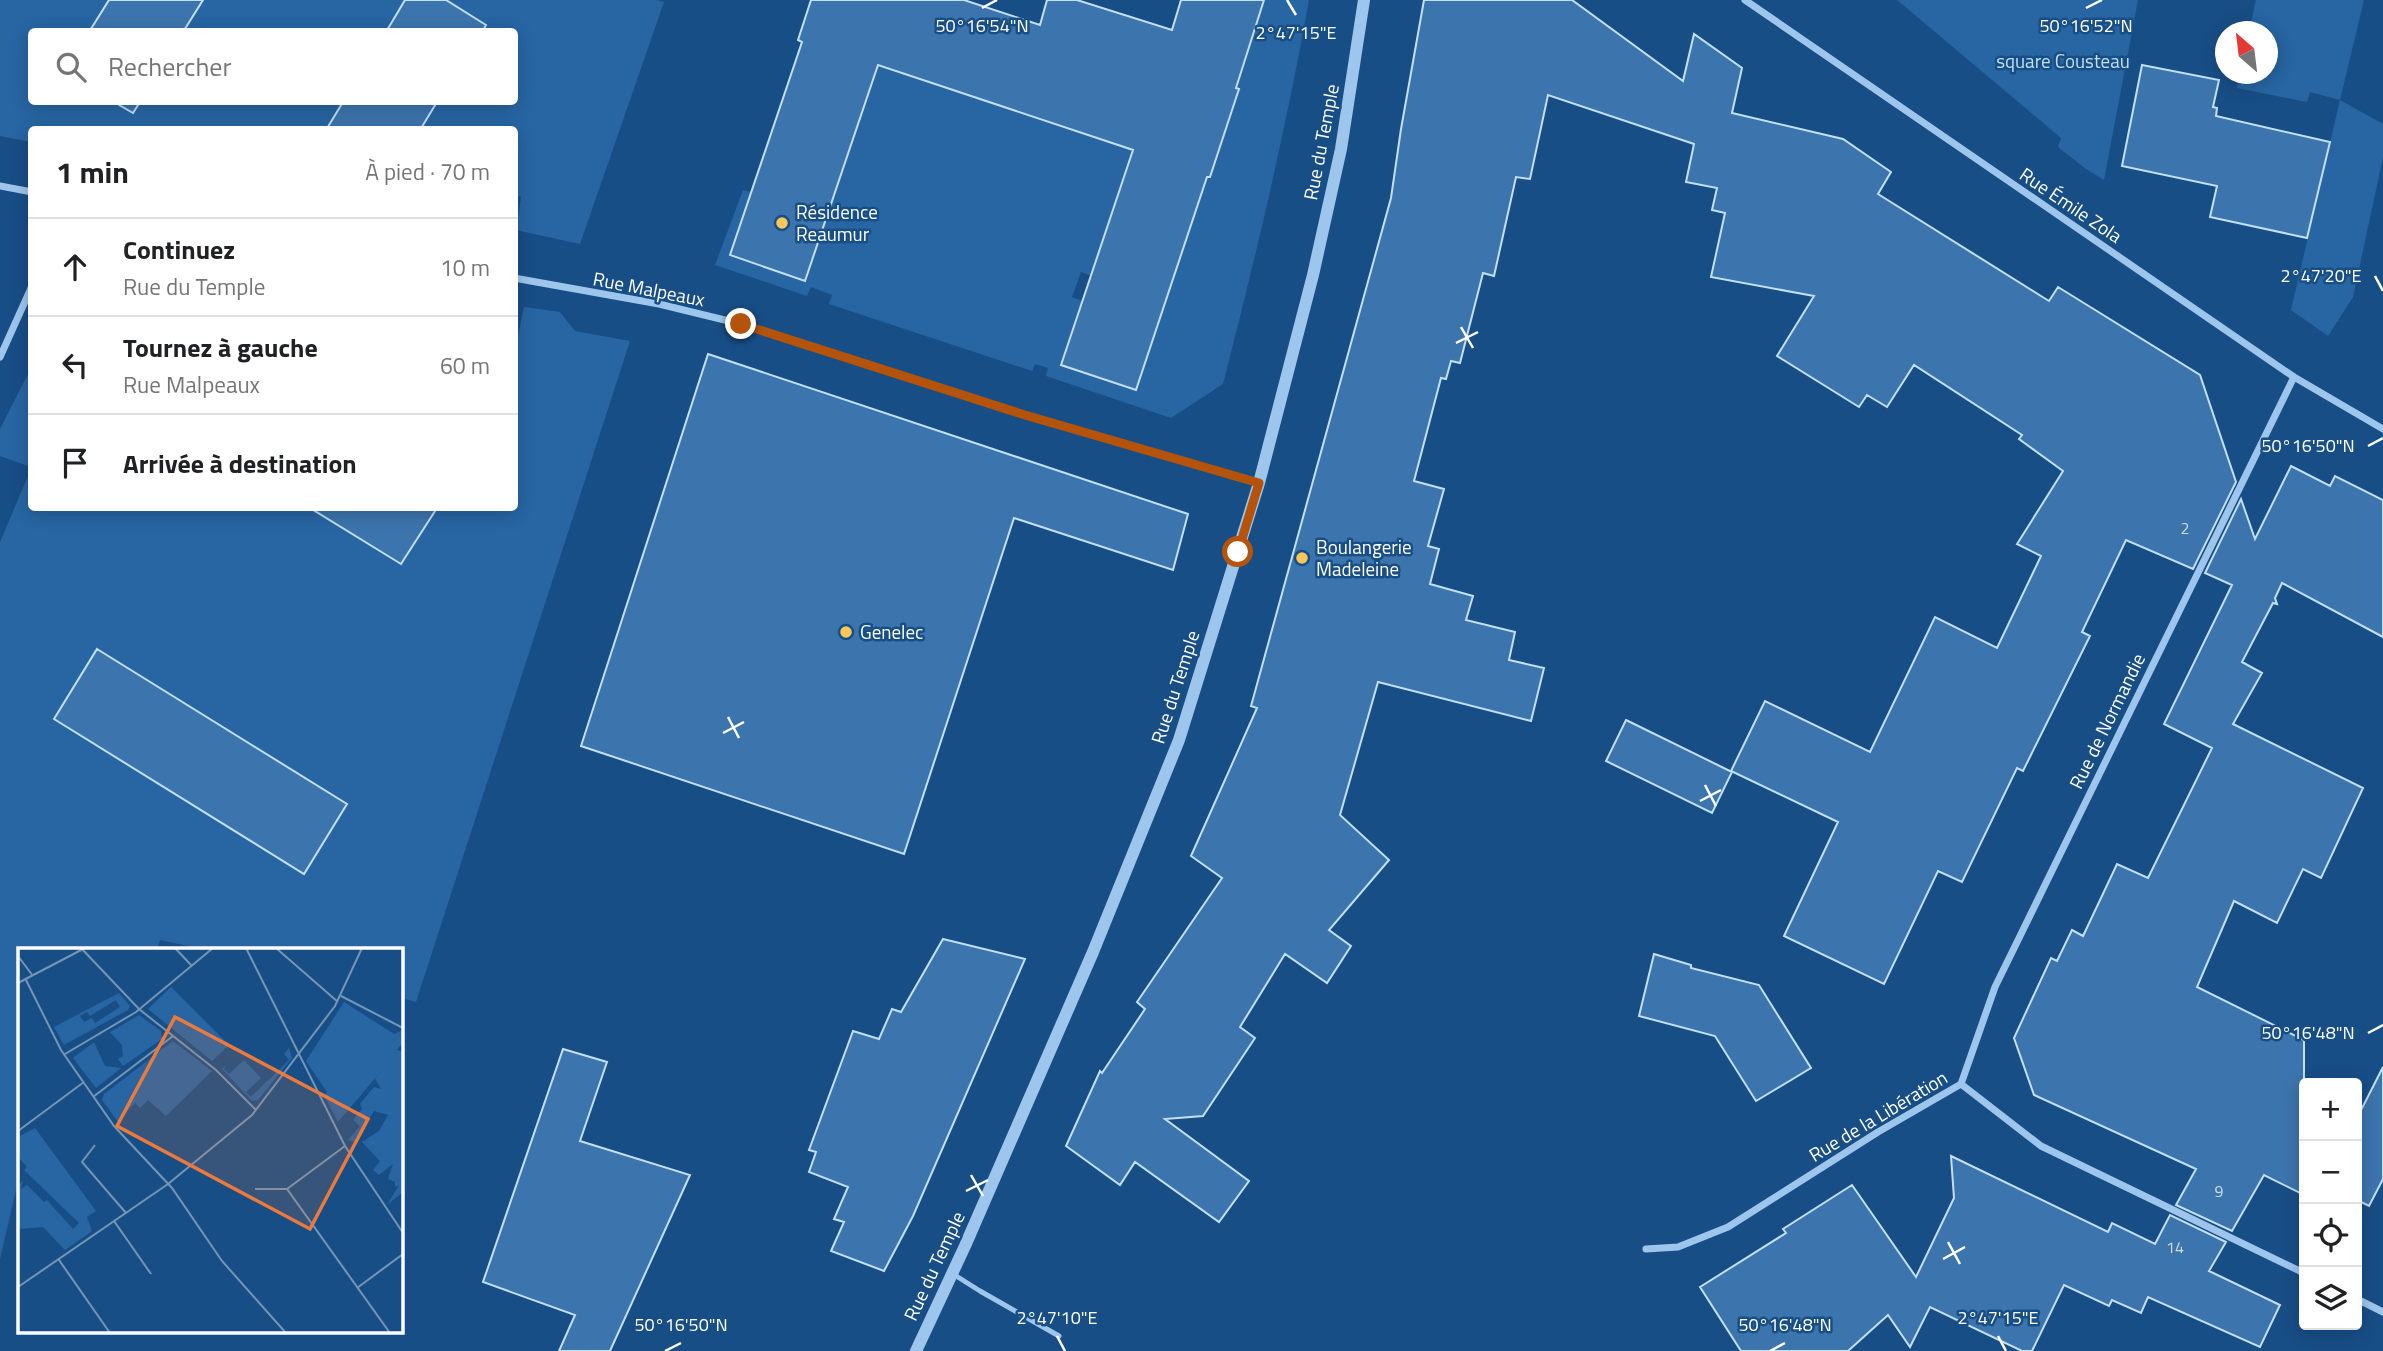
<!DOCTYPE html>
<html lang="fr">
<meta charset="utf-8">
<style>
body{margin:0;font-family:"Titillium Web",sans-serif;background:#f2f2f2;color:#202124}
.controls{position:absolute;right:21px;bottom:21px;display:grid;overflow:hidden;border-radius:7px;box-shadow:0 4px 18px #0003}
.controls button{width:63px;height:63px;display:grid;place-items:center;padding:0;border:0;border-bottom:2px solid #e0e0e0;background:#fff;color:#202124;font:35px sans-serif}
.compass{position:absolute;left:2215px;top:21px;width:63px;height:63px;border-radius:50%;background:#fff;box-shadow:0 4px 18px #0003;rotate:332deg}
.stop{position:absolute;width:21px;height:21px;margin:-16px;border:5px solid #b45309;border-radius:50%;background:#fff}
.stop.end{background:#b45309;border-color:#fff;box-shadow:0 2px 7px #0008}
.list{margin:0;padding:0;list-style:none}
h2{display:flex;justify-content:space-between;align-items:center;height:91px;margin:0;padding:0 28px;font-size:30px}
h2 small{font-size:23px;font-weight:400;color:#757577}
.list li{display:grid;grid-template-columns:46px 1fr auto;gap:21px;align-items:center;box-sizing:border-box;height:98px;padding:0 28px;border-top:2px solid #e0e0e0}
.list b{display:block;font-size:26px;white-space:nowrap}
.list p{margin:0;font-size:23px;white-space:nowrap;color:#757577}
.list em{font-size:23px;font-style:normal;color:#757577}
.icon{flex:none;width:38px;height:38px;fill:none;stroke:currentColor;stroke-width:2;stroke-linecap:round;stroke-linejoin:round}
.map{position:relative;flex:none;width:2383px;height:1351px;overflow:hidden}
.search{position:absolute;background:#fff;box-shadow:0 4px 18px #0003;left:28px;top:28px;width:490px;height:77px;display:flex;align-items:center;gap:18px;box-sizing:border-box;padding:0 24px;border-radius:7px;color:#757577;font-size:26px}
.panel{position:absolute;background:#fff;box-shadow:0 4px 18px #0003;left:28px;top:126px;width:490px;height:385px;border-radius:7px}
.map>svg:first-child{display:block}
.green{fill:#2766a3;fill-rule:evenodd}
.building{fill:#3c75ad;stroke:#c3dff9;stroke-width:2}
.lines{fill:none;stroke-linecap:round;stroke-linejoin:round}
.service{stroke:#9ec6ed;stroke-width:5}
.minor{stroke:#9ec6ed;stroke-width:7}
.tertiary{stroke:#9ec6ed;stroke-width:12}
.route{stroke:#b45309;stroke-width:9}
.ticks{fill:none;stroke:#fff;stroke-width:2.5}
.poi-dot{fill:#ffc659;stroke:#184e86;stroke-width:2.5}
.labels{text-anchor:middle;stroke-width:5;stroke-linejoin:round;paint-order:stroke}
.number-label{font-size:16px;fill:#cedcea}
.park-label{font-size:19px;fill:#c3dff9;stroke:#184e86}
.street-label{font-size:19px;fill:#fff;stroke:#184e86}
.poi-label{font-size:19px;fill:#fff;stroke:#184e86;text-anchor:start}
.inset-road{fill:none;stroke:#7495b6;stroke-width:2}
.view{fill:#ed7a3d;fill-opacity:0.15;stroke:#ed7a3d;stroke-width:3.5}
.inset-edge{fill:none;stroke:#fff;stroke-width:3.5}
.ticks-label{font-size:18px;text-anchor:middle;fill:#fff;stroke:#184e86;stroke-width:5;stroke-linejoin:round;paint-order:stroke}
</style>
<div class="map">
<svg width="2383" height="1351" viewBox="0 0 2383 1351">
<rect width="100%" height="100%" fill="#184e86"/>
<path class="green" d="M0,0H657L664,2L580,244L516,230L521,197L515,195L514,130H32L31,142L0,136ZM32,32H514V102H32Z
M1265,0H1309C1286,129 1256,256 1223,384L1171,418L1046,376L1048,368L1035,364L1032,371L829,304L832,295L811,287L807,296L715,265L743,190L751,192L730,255L878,65L1133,150L1092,276L1081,272L1072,297L1082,301L1061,365L1136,390L1207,177H1210L1239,90L1236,88Z
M1897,0H2138L2104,180L2086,169L2058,147L2061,138Z
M2256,0H2364L2340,100L2383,124V157L2353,297L2328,336L2291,310L2340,100L2310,92L2307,102L2237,88L2240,74H2268V32L2249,31Z
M524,307L560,312L575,331L630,341L416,1002L401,998V950H206L160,940L157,950H19V1177L0,1259V542L31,469L32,508H514V335H518Z
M31,368V467L0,456V429Z"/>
<path class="building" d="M109,0H203L183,32H89Z
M405,0H446L486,25L482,32H386Z
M811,0H964L1040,25L1047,0H1077L1172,30L1181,0H1264L1236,88L1239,89L1210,177H1207L1136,390L1061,365L1133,150L878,65L805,281L730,255L802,42L798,40Z
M1424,0H1572L1683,81L1694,34L1742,68L1732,113L1843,139L1891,172L1878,194L2049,301L2058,287L2200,375L2236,482L2193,569L2126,540L2082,632L2090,636L2023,771L2017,768L1962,882L1938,871L1884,984L1784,936L1838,822L1731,771L1765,701L1870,752L1935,617L1997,648L2041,556L2017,544L2063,471L2019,439L2022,435L1914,365L1887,407L1867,395L1859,407L1777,356L1814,296L1711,277L1725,213L1712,210L1717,188L1686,182L1694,144L1548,95L1530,179L1516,177L1494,276L1483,273L1460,363L1451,361L1446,379L1441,378L1414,481L1444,489L1428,546L1439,549L1430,584L1473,596L1466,620L1515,632L1509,660L1544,668L1531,721L1378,682L1340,815L1389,860L1329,930L1351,946L1327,983L1285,954L1240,1027L1255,1038L1203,1116L1165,1119L1249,1181L1219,1222L1135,1162L1120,1185L1066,1146L1100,1071L1102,1073L1145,1009L1137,1002L1222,878L1191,856L1257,708L1251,706L1391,198L1401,129Z
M2142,65L2219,80L2213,107L2217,108L2216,116L2330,142L2307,238L2210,217L2217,186L2122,166Z
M114,102H140L133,113Z
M343,102H437L420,130H326Z
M708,354L1188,514L1173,570L1014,518L904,854L581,746Z
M2291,466L2330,486L2335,476L2383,500V637L2282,583L2275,598L2277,604L2273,603L2242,662L2262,673L2233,724L2363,788L2321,878L2303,869L2277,923L2234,901L2197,987L2304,1040V1195L2264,1175L2232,1231L2176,1205L2196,1169L2034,1095L2014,1038L2051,958L2057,961L2072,930L2083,936L2117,864L2148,878L2212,748L2164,724L2232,585L2205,573L2241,499L2255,539Z
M310,508H437L401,564Z
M97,649L347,804L304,874L54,719Z
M1626,720L1732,772L1712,813L1606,761Z
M943,939L1025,959L913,1216L884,1271L831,1251L844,1222L834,1219L848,1187L809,1172L816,1152L809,1150L853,1031L879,1039L892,1009L901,1012Z
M1654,954L1691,965V968L1759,985L1811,1068L1756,1101L1715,1036L1639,1016Z
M563,1049L607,1062L580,1141L690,1175L610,1351H559L575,1315L483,1282Z
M2383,1067V1179L2369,1206L2357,1200V1118Z
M1951,1156L2108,1232L2112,1223L2155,1244L2170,1215L2226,1242L2209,1271L2280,1305L2260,1347L2148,1297L2141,1313L2112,1300L2109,1306L2064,1285L2032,1351H2022L1930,1307L1910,1347L1888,1315L1848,1351H1741L1700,1287L1786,1233L1783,1229L1852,1185L1916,1277L1954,1198Z"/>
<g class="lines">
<path class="service" d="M953,1274L980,1291L1059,1336"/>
<path class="minor" d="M1745,0L2294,377L2383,429
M0,186L32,192
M514,278L659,304L741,324L1025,415L1259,483
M0,357L32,286
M1961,1084L1995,987L2294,377
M1646,1249L1678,1247L1728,1227L1878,1132L1961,1084L2041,1146L2304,1273
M2357,1299L2383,1312"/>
<path class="tertiary" d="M916,1351L965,1246L1093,952L1179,740L1259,483L1313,275L1341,149L1364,0"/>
</g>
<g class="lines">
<path class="route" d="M741,324L1025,415L1259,483L1238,552"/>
</g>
<path class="ticks" d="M1287,0L1296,15M982,8L997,0M2086,8L2102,0M2375,276L2383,291M1461,327L1473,348M1456,343L1478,332M2368,446L2383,438M728,717L739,738M723,733L744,722M1705,785L1716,806M1700,801L1721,790M2368,1033L2383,1025M971,1175L983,1196M966,1191L988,1180M1948,1242L1960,1264M1943,1259L1965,1247M1057,1336L1065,1351M1998,1336L2006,1351M665,1351L681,1343M1770,1351L1785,1343"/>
<g class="poi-dot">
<circle cx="782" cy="223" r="7"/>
<circle cx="1302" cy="558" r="7"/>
<circle cx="846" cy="632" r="7"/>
</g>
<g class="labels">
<g class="number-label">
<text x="2185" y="534">2</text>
<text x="2219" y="1197">9</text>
<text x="2175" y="1253">14</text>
</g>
<g class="park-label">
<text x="2063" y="68">square Cousteau</text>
</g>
<g class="street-label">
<text transform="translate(1321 142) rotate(-79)" y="7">Rue du Temple</text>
<text transform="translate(2071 205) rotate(34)" y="7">Rue Émile Zola</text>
<text transform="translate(649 289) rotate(11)" y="7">Rue Malpeaux</text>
<text transform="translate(1175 687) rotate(-72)" y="7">Rue du Temple</text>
<text transform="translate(2107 721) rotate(-64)" y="7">Rue de Normandie</text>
<text transform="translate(1878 1116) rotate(-31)" y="7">Rue de la Libération</text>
<text transform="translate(934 1266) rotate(-65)" y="7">Rue du Temple</text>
</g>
<g class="poi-label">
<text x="796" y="219">Résidence<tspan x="796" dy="22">Reaumur</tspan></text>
<text x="1316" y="554">Boulangerie<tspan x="1316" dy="22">Madeleine</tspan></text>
<text x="860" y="639">Genelec</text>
</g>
</g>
<g transform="translate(18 948)">
<rect width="385" height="385" fill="#184e86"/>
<path d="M153,39L211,97L194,113L130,61ZM101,45L112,58L110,62L46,97L36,79ZM98,52L102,59L77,75L74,70L66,74L62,68L69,64L72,68ZM326,54L376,86L385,82V94L379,102L385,104V244L369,257L381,237L377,239V234L370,231L375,216L361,227L355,222L362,213L344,194L361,183L370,167L356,163L335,194L330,192L342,178L335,172L344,161L342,156L356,139L363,141L357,131L365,121L320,174L306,147L309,144L288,113ZM121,67L143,83L144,91L105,118L100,111L105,108L104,97L92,84ZM155,93L194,123L148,168L130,152L122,160L117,155L100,174L84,152L86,146ZM76,94L87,118L103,120L78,140L55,110ZM271,100L274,110L240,152L234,153L204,121L209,116L206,121L211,126L226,112L243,130L228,144L233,149L271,112L266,106ZM17,180L78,263L69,269L74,283L47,302L25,279L0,281V238L5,232L3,241L9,237L26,254L29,252L55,281L61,275L6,222L9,219L0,209V189Z" fill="#2766a3" fill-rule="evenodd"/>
<path class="inset-road" d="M63,0L121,61L198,122L238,162M157,0L173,17M228,0L327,198L385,285M258,0L320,54M0,8L15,28M8,32L43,102L96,178L154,240L204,313L268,385M0,35L67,0M323,48L385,80M47,106L118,64L195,0M75,149L155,88M0,183L66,134M77,197L64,214L108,265M237,241H269L372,385M269,241L327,198M96,273L133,326M41,312L92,385M0,339L150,236L234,167L317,58L344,0M339,340L385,306"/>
<path class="view" d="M157,69L350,171L292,281L99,178Z"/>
<rect width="385" height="385" class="inset-edge"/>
</g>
<g class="ticks-label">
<text x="982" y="32">50°16'54"N</text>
<text x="2086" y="32">50°16'52"N</text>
<text x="1296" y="39">2°47'15"E</text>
<text x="2321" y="282">2°47'20"E</text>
<text x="2308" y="452">50°16'50"N</text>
<text x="2308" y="1039">50°16'48"N</text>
<text x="1057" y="1324">2°47'10"E</text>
<text x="1998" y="1324">2°47'15"E</text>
<text x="681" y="1331">50°16'50"N</text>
<text x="1785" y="1331">50°16'48"N</text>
</g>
</svg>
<div class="controls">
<button>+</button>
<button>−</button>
<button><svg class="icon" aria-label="locate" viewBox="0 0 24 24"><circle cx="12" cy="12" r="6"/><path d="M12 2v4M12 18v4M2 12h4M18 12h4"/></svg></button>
<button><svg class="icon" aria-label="layers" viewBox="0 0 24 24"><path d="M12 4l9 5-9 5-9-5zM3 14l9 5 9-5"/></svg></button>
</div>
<svg class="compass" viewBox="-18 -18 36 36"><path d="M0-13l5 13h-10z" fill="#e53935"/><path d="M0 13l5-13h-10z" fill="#757577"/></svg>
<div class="stop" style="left:1238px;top:552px"></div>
<div class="stop end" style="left:741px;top:324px"></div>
<div class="search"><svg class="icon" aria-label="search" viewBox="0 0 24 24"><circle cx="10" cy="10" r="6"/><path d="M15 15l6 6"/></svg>Rechercher</div>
<section class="panel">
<h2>1 min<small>À pied · 70 m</small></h2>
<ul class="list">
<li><svg class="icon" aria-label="ahead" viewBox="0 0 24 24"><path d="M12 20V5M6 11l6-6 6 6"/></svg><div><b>Continuez</b><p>Rue du Temple</p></div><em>10 m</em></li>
<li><svg class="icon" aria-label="left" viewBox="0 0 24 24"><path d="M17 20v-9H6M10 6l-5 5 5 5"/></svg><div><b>Tournez à gauche</b><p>Rue Malpeaux</p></div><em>60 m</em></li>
<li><svg class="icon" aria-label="arrive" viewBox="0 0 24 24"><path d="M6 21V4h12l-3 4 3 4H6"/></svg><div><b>Arrivée à destination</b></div></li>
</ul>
</section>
</div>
